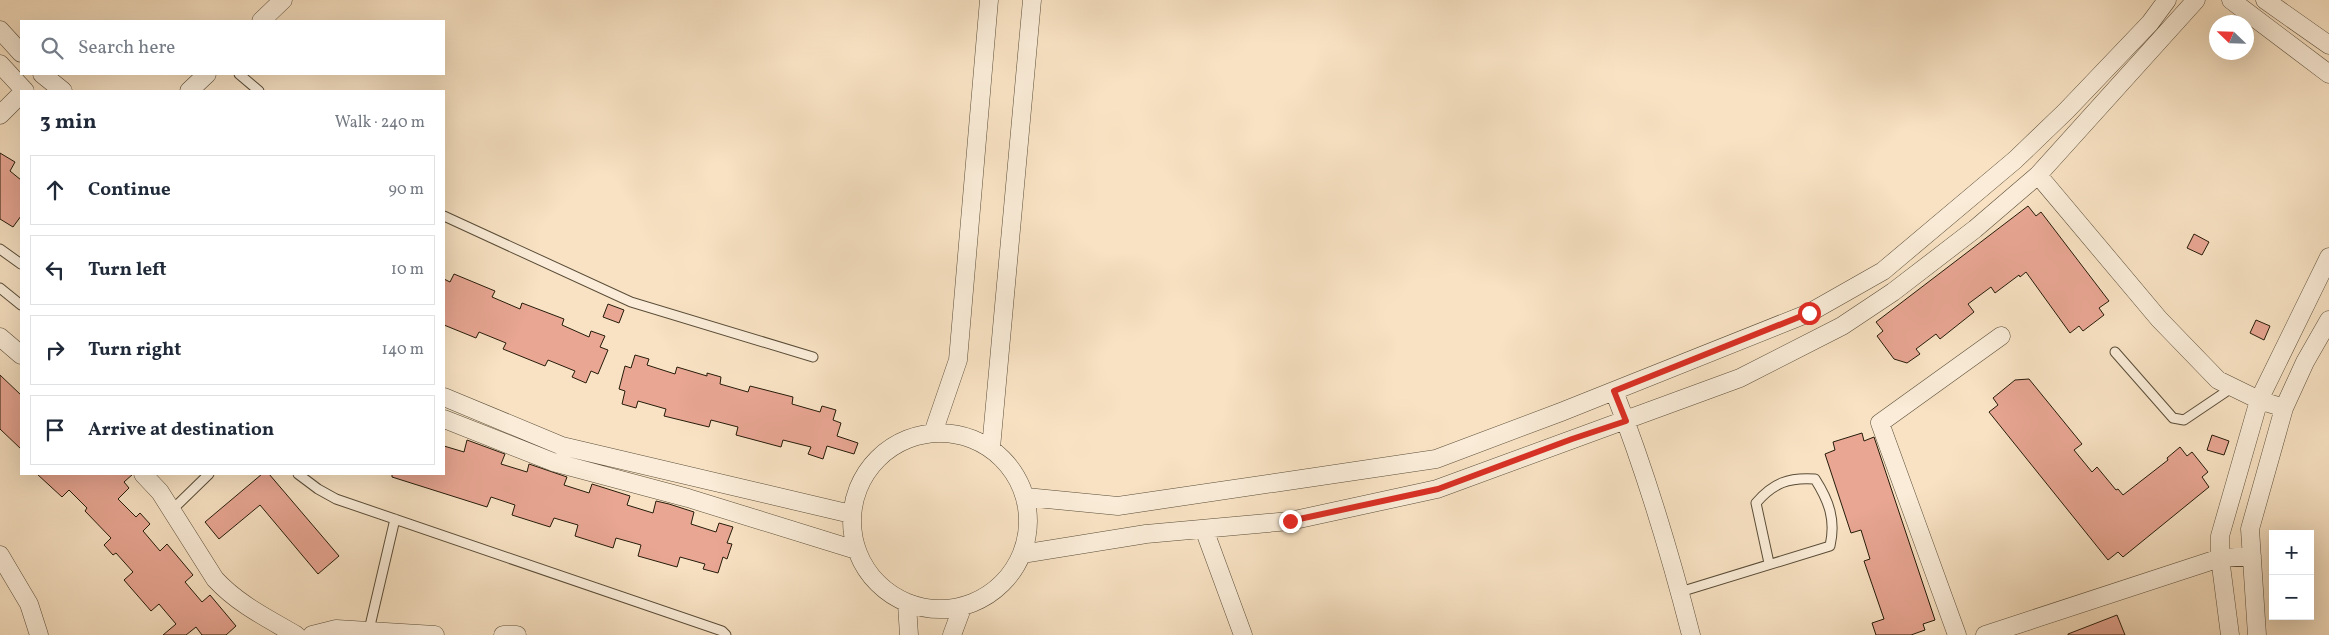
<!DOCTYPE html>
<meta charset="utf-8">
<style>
body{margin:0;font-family:Vollkorn,serif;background:#f6f6f7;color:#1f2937}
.controls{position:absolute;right:15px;bottom:15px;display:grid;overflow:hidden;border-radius:0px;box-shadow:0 5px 20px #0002}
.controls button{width:45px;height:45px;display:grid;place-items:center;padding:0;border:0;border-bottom:1px solid #e0e1e3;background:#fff;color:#1f2937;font:25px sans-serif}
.compass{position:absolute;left:2209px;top:15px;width:45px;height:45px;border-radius:50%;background:#fff;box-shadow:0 5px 20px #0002;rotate:293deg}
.stop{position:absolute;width:15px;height:15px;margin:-11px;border:4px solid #d93025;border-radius:50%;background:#fff}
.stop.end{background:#d93025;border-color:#fff;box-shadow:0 1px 5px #0008}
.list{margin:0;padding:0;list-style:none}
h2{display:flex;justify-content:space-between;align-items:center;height:65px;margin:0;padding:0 20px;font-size:21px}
h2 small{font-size:16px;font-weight:400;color:#747a83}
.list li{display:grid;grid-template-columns:32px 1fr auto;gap:15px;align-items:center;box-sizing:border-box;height:70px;margin:0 10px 10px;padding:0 10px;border:1px solid #e0e1e3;border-radius:0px}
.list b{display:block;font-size:19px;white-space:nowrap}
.list em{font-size:16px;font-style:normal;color:#747a83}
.icon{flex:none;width:28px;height:28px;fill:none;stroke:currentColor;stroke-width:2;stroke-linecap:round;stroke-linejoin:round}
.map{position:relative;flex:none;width:2329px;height:635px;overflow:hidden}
.search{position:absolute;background:#fff;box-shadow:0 5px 20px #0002;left:20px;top:20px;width:425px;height:55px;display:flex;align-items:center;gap:12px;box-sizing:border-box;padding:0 18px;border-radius:0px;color:#747a83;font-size:19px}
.panel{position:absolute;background:#fff;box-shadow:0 5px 20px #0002;left:20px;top:90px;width:425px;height:385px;border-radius:0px}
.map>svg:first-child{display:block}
.building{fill:#e8a693;stroke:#261b0a}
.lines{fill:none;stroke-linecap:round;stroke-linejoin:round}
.lane-casing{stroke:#5a4d38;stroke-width:11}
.street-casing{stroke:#5a4d38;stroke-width:19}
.lane{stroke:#faecd8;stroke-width:9}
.street{stroke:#faecd8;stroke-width:18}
.route{stroke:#d93025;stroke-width:6}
</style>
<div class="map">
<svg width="2329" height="635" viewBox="0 0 2329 635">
<rect width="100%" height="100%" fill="#f8e2c3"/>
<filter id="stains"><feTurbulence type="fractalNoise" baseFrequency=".004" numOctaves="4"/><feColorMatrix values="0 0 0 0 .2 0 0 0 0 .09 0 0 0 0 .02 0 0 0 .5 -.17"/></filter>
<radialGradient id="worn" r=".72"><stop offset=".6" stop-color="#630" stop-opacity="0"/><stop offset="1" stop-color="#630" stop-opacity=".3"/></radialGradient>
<path class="building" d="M0,153L15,162L10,171L21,180V216L13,227L0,219Z
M2028,206L2036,216L2041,212L2109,301L2099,308L2104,315L2083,331L2079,326L2070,333L2026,272L2020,277L2019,275L1995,293L1991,287L1968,304L1974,312L1940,339L1936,334L1916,349L1920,354L1907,363L1894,359L1877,336L1883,331L1876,322Z
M2194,234L2209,242L2202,255L2187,248Z
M454,274L495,291L492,297L520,309L522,303L564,319L562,325L589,337L591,331L605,336L600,347L608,350L598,374L591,371L586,383L572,377L575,371L548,360L545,366L503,349L506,343L479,332L476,338L444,325V279L450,282Z
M608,304L624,310L619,323L603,317Z
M2256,320L2270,326L2264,340L2250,333Z
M635,355L649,359L647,365L675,374L677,367L707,376V373L721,377L720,384L748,392L750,386L793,397L792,404L820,412L822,406L836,410L833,420L841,423L837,436L858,443L854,454L827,446L823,459L808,454L811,447L783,440L781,447L736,435L738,427L711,420L709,427L664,416L666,409L638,401L636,408L622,404L625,391L619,389L625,366L631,368Z
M0,375L21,395V449L0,429Z
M2029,379L2082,444L2074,450L2092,472L2097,467L2116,490L2118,489L2123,495L2168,460L2167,458L2180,447L2187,456L2192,452L2208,472L2202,477L2209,487L2123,557L2118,552L2108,560L1989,412L1998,405L1993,398L2015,380Z
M1862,433L1864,441L1874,437L1935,620L1923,624L1925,630L1911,635H1876L1872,623L1884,619L1864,561L1870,559L1861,530L1851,533L1825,454L1835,450L1833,442Z
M2212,435L2229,441L2224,455L2207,450Z
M467,440L505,454L501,464L527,472L529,464L567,477L564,485L589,493L592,484L630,496L627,505L653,513L656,501L669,504L694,512L691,524L716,532L719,523L733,527L727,543L732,544L727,559L723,557L718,573L703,569L705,564L680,557L677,567L638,556L641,545L616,538L613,548L575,536L578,525L554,518L550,527L512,515L515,505L491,497L487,507L392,477V474H444V446L464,452Z
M37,474H133L124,482L129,488L118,499L136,517L140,513L150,524L143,531L160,551L167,544L193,575L185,582L202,602L210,595L236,626L226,635H202L196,627L186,635H163L176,624L159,604L151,611L124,580L133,572L116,553L113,555L104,545L111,538L85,511L87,508L69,490L62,497Z
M262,474H269L339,556L318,574L260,505L219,539L205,522Z
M2117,615L2125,635H2068V634Z"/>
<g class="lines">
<g class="lane-casing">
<path id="lane" d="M239,74L259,91
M444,216L631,302L813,357
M0,249L21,264
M0,288L21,305
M2115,352L2173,418L2184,420L2233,387
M298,474L318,489L336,499L722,631L726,635
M171,511L209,474
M1680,592L1830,546C1836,520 1829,501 1815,479C1789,477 1773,483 1756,503L1769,563
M369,630L395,519"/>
</g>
<g class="street-casing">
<path id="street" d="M2231,0L2329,74
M2265,0L2329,45
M261,21L283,0
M0,30L21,53
M0,64L25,91
M42,74L63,91
M189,91L207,74
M0,115L21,94
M2038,175L2159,319L2218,380L2259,400L2284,408
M0,337L21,355
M1614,391C1645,470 1670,553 1691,635
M444,397L562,446L851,514
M444,419L553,462L688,498L856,550
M852 521a88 88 0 1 1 176 0a88 88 0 1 1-176 0Z
M933,433L958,360L989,0
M991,448L1032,0
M143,474L160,492L215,579C238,604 267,618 296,635
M1026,497L1118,506L1436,459L1561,412L1809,313L1883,271L2015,160L2066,111L2150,23L2167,0
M1204,529L1243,635
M1022,554L1146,534L1290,521L1437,489L1740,378L1842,326L1893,292L1975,229L2038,175L2196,0
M0,555L29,604L39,635
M907,604L909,635
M312,635L336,629L435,635
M503,635H517
M952,635L962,608
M1957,635L1880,423L2001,336
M1985,635L2220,558L2252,556
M2230,635L2220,558V536L2259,400L2329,257
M2257,635L2250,529L2284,408L2305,362L2329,320"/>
</g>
<use href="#lane" class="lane"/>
<use href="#street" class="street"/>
</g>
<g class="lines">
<path class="route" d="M1290,521L1438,489L1572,439L1626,421L1614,391L1809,313"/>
</g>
<rect width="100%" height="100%" filter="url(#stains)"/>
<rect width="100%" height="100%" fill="url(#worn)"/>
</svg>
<div class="controls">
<button>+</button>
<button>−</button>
</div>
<svg class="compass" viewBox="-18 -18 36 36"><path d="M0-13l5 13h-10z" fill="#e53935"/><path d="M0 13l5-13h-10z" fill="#747a83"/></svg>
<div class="stop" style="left:1809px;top:313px"></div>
<div class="stop end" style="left:1290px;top:521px"></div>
<div class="search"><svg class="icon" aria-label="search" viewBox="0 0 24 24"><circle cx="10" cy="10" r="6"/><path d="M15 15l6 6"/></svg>Search here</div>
<section class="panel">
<h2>3 min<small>Walk · 240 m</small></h2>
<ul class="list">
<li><svg class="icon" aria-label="ahead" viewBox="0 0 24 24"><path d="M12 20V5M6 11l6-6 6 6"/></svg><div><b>Continue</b></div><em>90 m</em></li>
<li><svg class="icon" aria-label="left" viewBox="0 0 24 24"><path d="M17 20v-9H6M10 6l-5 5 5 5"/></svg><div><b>Turn left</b></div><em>10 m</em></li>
<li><svg class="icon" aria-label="right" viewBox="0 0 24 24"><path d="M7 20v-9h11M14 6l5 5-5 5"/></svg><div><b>Turn right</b></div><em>140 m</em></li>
<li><svg class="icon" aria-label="arrive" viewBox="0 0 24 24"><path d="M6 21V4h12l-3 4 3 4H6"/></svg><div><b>Arrive at destination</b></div></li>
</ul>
</section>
</div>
